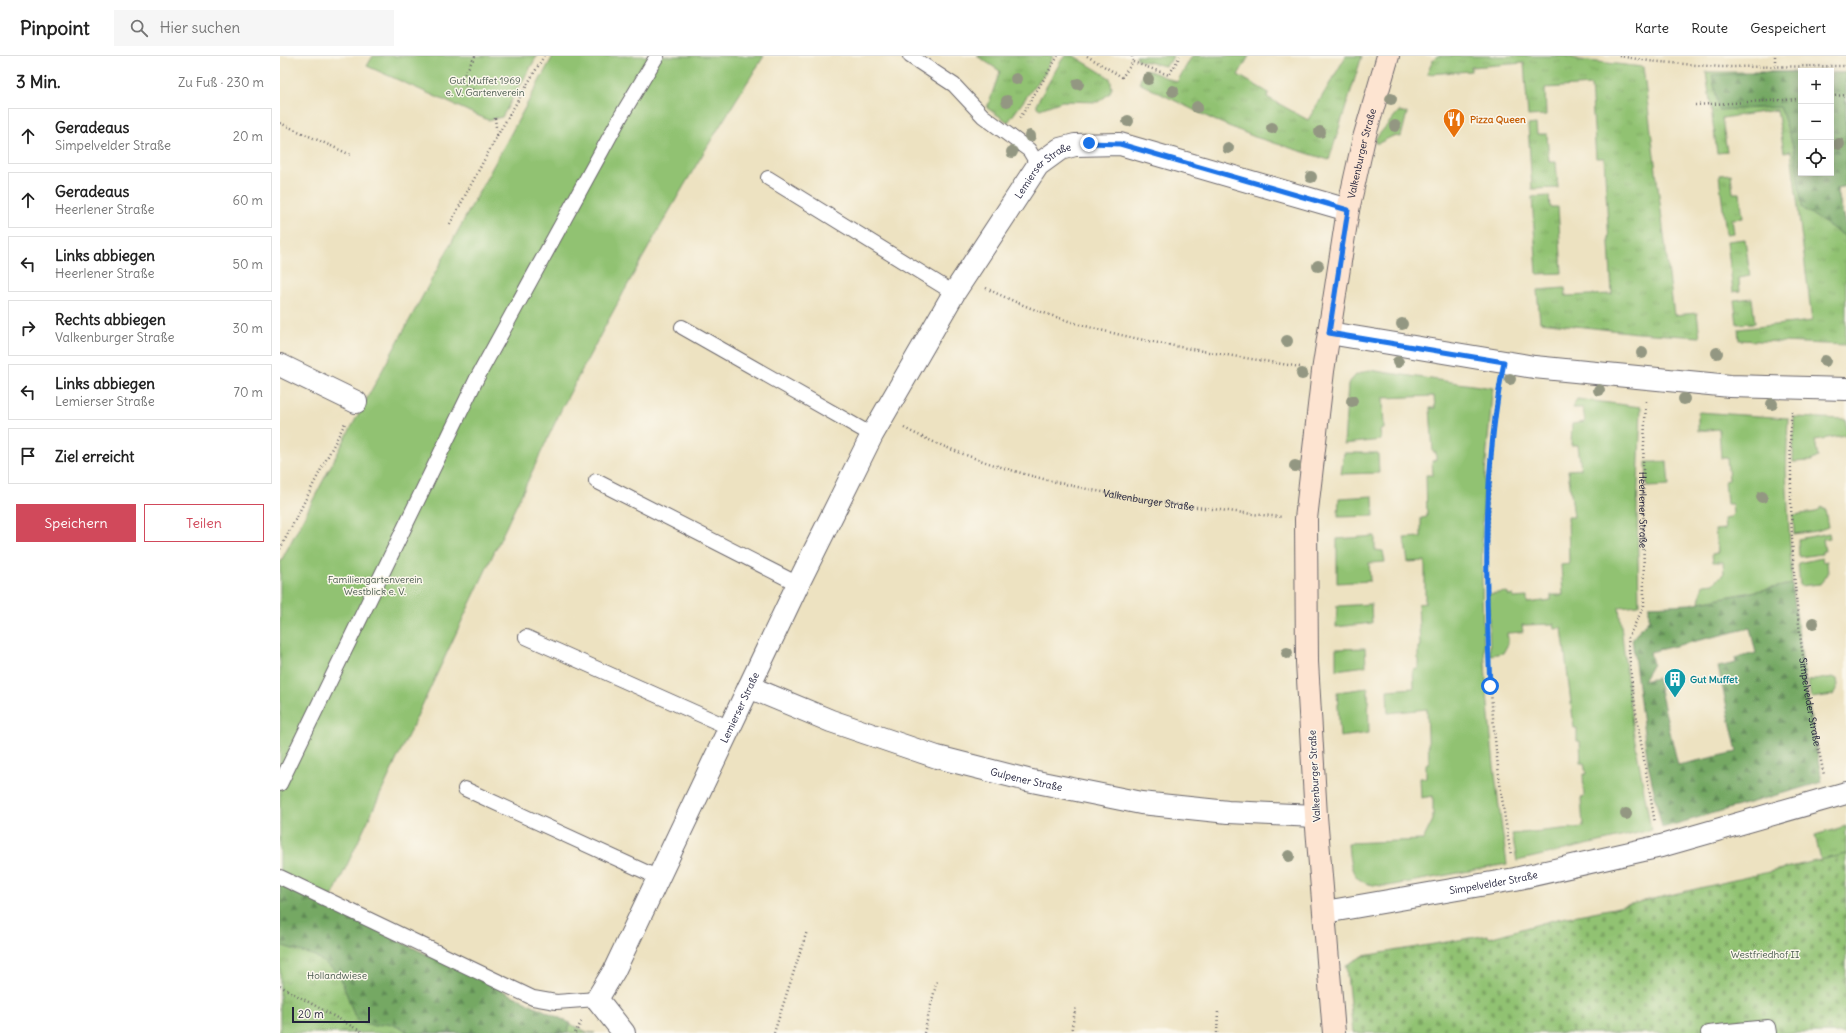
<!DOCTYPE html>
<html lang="de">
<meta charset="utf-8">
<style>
body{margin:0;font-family:Delius,sans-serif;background:#f6f6f6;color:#222}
.controls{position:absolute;right:12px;top:12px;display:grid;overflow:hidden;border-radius:0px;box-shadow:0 2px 10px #0003}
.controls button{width:36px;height:36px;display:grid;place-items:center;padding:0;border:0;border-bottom:1px solid #e0e0e0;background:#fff;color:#222;font:20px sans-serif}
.scale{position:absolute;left:12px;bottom:10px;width:78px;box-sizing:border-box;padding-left:4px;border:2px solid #22223b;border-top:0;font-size:11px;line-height:14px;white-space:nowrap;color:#22223b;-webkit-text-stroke:3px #fbf7ec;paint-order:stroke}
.stop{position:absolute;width:12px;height:12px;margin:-9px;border:3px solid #1a73e8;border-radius:50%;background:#fff}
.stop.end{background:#1a73e8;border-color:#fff;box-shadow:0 1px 4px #0008}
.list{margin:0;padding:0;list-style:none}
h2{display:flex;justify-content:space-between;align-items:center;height:52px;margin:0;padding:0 16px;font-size:17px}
h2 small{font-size:13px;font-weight:400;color:#767676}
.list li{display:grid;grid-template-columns:26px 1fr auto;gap:12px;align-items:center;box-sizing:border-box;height:56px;margin:0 8px 8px;padding:0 8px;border:1px solid #e0e0e0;border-radius:0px}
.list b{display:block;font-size:15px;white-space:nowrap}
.list p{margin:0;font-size:13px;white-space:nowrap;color:#767676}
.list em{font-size:13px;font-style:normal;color:#767676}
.actions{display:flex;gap:8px;padding:12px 16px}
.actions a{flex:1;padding:9px 0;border:1px solid #d1495b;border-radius:0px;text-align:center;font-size:14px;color:#d1495b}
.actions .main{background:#d1495b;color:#fff}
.icon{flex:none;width:22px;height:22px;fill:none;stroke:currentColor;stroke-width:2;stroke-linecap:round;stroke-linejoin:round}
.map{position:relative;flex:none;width:1566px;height:977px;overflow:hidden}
header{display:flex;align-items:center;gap:24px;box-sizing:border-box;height:56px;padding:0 20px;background:#fff;border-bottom:1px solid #e0e0e0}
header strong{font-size:19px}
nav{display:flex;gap:22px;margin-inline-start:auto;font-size:14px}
.search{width:280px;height:36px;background:#f6f6f6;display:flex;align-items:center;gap:10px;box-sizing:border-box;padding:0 14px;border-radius:0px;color:#767676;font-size:15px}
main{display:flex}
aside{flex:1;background:#fff}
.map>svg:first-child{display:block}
.grass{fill:url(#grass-tufts);stroke:#5a7256}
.forest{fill:url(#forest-firs);stroke:#4b6550;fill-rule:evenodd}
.cemetery{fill:url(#cemetery-stones);stroke:#5a7256}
.garden{fill:#91c272;stroke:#5a7256}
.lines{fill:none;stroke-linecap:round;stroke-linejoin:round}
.lane-casing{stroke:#69656a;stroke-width:16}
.street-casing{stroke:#69656a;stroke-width:24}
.secondary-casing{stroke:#69656a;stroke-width:24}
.path{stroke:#69656a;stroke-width:2.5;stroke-dasharray:1 3;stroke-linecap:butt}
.lane{stroke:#fff;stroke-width:14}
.street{stroke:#fff;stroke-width:22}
.secondary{stroke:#fde4d1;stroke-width:22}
.tree{fill:#939782}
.route{stroke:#1a73e8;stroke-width:5}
.labels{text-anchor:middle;stroke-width:3;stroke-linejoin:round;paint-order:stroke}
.park-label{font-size:10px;fill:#495a4e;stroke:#fbf7ec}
.food-label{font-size:10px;font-weight:bold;fill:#c56008;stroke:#fbf7ec;text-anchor:start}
.street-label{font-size:10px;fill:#22223b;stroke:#fbf7ec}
.culture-label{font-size:10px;font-weight:bold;fill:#0d838f;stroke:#fbf7ec;text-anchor:start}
</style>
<header>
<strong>Pinpoint</strong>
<div class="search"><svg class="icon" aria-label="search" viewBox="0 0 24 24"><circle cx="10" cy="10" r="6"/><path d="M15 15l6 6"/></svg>Hier suchen</div>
<nav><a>Karte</a><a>Route</a><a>Gespeichert</a></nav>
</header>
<main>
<aside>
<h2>3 Min.<small>Zu Fuß · 230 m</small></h2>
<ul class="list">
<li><svg class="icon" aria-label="ahead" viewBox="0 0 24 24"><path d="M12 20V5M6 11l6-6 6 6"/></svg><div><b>Geradeaus</b><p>Simpelvelder Straße</p></div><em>20 m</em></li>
<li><svg class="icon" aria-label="ahead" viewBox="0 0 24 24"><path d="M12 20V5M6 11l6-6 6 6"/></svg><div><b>Geradeaus</b><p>Heerlener Straße</p></div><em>60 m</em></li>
<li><svg class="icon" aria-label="left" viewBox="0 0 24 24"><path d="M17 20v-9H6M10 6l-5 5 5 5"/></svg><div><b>Links abbiegen</b><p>Heerlener Straße</p></div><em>50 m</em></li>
<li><svg class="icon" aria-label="right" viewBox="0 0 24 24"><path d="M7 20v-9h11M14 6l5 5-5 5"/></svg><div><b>Rechts abbiegen</b><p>Valkenburger Straße</p></div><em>30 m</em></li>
<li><svg class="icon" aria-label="left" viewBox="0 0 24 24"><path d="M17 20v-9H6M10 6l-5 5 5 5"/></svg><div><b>Links abbiegen</b><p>Lemierser Straße</p></div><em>70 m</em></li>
<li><svg class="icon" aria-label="arrive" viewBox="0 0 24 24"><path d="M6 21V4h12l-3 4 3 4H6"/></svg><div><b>Ziel erreicht</b></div></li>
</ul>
<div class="actions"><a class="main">Speichern</a><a>Teilen</a></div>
</aside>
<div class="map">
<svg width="1566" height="977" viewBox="0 0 1566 977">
<defs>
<pattern id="grass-tufts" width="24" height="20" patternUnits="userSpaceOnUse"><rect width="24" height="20" fill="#91c272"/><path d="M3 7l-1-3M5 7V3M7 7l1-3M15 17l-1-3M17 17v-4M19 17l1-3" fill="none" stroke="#7da664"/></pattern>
<pattern id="forest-firs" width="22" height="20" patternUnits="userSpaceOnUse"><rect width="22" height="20" fill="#74a864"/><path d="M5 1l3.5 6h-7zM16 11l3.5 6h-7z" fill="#5f8854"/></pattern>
<pattern id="cemetery-stones" width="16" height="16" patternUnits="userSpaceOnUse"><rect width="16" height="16" fill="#91c272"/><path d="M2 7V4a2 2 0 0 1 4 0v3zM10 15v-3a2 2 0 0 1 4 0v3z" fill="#7da664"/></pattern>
</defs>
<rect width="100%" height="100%" fill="#fbf7ec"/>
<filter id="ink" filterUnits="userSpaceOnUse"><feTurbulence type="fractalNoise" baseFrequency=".025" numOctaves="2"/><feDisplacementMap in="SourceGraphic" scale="8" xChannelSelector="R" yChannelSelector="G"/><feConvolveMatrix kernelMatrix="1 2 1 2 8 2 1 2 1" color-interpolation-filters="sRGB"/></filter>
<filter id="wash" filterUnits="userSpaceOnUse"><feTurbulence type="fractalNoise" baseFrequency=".012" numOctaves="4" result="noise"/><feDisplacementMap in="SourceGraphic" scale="16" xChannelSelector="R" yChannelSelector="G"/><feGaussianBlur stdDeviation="0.9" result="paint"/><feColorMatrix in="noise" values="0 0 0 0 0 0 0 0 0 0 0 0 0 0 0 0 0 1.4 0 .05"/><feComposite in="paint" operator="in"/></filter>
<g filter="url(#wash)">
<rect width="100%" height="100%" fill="#ede2c1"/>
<path class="grass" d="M697,0H773L764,19L756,28L728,66L707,52L720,15Z
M785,0H794L830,22L832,32L829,38L818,46L782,45L760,53L757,51V47L781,5Z
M856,0H893L890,6L885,10L858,4Z
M912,0H969L958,19L989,37L987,41L1028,64L1066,0H1082L1049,104L975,81L934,64L859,27L865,13L897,26Z
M1157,0H1286L1300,4L1363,11L1394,259L1417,257L1420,281L1357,277L1260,266L1257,234L1285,232L1286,240L1332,238L1324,102H1316L1311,29L1265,32L1266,59L1248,60L1244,7L1191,11V15L1147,18L1153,4Z
M1426,16H1521V117H1551V17H1566V130L1557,132L1566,173V289L1459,284L1458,273L1532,265L1511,95L1504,96L1497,54L1442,62L1447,96L1437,97Z
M1119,55L1127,57L1121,81L1113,80L1099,87H1095L1096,82Z
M1256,68L1257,78H1267L1269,106H1276L1278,132L1252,133L1248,69Z
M1451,118L1453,137H1460L1463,162L1452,163L1454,177L1446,178L1439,119Z
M1269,140L1270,151H1278L1282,217L1257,218L1252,141Z
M1465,183L1470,220L1459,222L1460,235L1453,236L1447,185Z
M1472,242L1475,267L1457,268L1454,244Z
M1566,770V798L1541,805L1535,779Z
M0,828L307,976L315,977H0Z"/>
<path class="forest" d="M1498,16H1521V117H1551V17H1566V130L1557,132L1566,173V181L1522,152L1514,92L1500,51L1439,54L1432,19Z
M1512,528L1527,639L1542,726L1382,772L1368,708L1352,583L1369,563V550L1410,548ZM1470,572L1476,597L1455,602L1456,607L1438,611L1457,696L1398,709L1377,622L1363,625L1373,608L1370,596Z
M0,828L290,967L288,977H127L123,973L108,967L95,970L80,966L75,961L61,923L53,913L35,900L0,889Z"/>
<path class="cemetery" d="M1566,798V977H1073L1066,909L1083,900L1208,879L1209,882L1277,863L1334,852Z"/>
<path class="garden" d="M93,0H257L222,61L208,64L87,10Z
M273,0H484C410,114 344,232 282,352L52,841L0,816V507L66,381Z
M1089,314L1213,332C1211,341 1211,352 1210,362C1208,382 1206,402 1205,422C1196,551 1208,680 1227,808L1108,830C1074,830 1070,818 1068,787L1143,784L1153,764V740L1141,742L1140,722H1146V708H1149L1147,653L1108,657L1107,634L1134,632L1133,614L1138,613V591L1140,590L1138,548L1145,547V505L1128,506L1124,482L1141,481V462L1147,461L1146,419H1153L1152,405L1156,404V396H1153L1150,352H1155L1154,340L1103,342L1104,373L1100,374L1101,384L1064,388L1068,328L1076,319Z
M1297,343L1361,351L1357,455L1359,549L1339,551L1352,668L1371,774L1237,805L1232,778L1303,771L1301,742L1304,741L1303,718H1306L1304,707H1301L1300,685H1297V672H1294L1282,572L1275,573L1274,568L1242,569L1243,576L1227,577L1228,588L1223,597L1210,599L1208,538L1227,536L1229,540L1233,539V542L1247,541V547L1271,544V539H1283L1281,509L1289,508L1288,461H1294L1288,414L1301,413L1298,389H1291L1292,368L1305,366L1303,352H1292Z
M1418,356L1508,362L1506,414L1512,528L1419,546L1423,528L1434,527L1444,517L1443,506H1433L1432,498L1438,497L1435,474L1445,473L1444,463L1450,462L1453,458L1452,448H1447L1445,425L1449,424L1447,402H1441L1439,373L1418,375Z
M1514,361L1566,363V379L1535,384L1538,401L1531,405L1513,406Z
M1064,397H1098L1099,417L1061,418Z
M1366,406H1387L1389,430L1367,431Z
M1093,440L1094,460L1058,461L1059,442Z
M1542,451L1543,453H1545L1548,471L1537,475L1514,478L1513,459L1536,456Z
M1549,477L1550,482L1543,483L1545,495H1542V498L1519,501L1518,483Z
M1095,480V494L1103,495L1105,506L1089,507L1090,525L1057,527V483Z
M1542,502L1543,506L1547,505L1548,518L1540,528L1520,530L1518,507Z
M1091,548L1092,567L1056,571L1057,550Z
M1085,592L1086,610L1056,614V593Z
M1553,621L1557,623L1558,629L1553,639L1531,642L1528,625Z
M1088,632L1089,677L1060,681L1057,636Z"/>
</g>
<g filter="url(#ink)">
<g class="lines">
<g class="lane-casing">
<path id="lane" d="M630,0L674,29L703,60L749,94L758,109
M488,122L674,237
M402,271L592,379
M316,425L518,528
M246,581L450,672
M0,728L197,322L341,60L377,0
M185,733L379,822
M0,821L253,942L276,946L317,943
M1428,977L1488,971L1489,977"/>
</g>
<g class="street-casing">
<g id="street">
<path d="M1049,277L1254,311L1450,330L1566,333"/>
<path d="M0,309L76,346"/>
<path id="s4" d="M469,631L551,665L657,701L747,724L861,747L948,756L1036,760"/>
<path id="s5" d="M1045,856L1235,823L1381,790L1566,737"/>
<path id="s6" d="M344,977L317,943L334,915L518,528L592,379L674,237L758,109L780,93L795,89L840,88L1068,154"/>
</g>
</g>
<g class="secondary-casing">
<g id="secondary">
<path id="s7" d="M1054,977L1036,760L1027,606L1026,463L1043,315L1068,154L1084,82L1108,0"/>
</g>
</g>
<g class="path">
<path d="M195,0L180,26L199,37"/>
<path d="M807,0L842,21L853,6"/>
<path d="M852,0L853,6"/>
<path d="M1339,0L1369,5L1440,11L1566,10"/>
<path d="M1495,0V10"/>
<path d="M853,6L889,19L900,0"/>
<path d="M1551,40L1566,39"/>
<path d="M1415,49L1521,43"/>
<path d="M215,62L217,80"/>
<path d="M740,62L778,0"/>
<path d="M0,67L71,99"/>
<path d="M170,168L217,80L264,0"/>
<path d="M706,232C801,281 916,293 1020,311"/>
<path d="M1219,330C1212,366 1212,403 1210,439C1203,560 1210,680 1231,799"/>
<path id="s1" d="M1366,345L1363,408L1364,550L1348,582L1352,630L1360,681L1375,767"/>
<path id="s2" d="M1512,355C1509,377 1511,399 1511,421C1510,521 1523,622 1544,719"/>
<path id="s3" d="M624,372C711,416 804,435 900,449C934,453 968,458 1002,461"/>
<path d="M0,493L65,367"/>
<path d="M0,930L84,977"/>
<path d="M295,977L302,965"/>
<path d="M494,977L527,875"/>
<path d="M644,977L657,925"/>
<path d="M791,977L796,950"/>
<path d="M937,977L938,955"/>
</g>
<use href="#lane" class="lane"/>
<use href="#street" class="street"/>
<use href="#secondary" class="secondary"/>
</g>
<g class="tree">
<circle cx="736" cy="23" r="6"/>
<circle cx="868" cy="23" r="6"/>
<circle cx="798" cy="28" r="6"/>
<circle cx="893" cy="35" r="6"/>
<circle cx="1111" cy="43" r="6"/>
<circle cx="727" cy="45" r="6"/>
<circle cx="917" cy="51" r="6"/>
<circle cx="848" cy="65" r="6"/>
<circle cx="1115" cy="70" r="6"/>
<circle cx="992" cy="72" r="6"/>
<circle cx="1040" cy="76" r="6"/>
<circle cx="750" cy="80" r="6"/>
<circle cx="1559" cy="88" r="6"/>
<circle cx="948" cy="92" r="6"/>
<circle cx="732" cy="96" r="6"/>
<circle cx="1031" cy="121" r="6"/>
<circle cx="1038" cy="210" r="6"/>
<circle cx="1122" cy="268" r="6"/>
<circle cx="1007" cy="285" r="6"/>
<circle cx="1362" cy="297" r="6"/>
<circle cx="1437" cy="297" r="6"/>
<circle cx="1545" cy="305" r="6"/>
<circle cx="1118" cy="306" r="6"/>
<circle cx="1022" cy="318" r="6"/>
<circle cx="1230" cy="323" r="6"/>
<circle cx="1319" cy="334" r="6"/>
<circle cx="1404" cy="343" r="6"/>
<circle cx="1072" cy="345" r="6"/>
<circle cx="1492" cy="348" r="6"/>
<circle cx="1015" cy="410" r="6"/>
<circle cx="1482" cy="441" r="6"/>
<circle cx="1533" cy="567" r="6"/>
<circle cx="1007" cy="597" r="6"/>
<circle cx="1346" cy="758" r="6"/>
<circle cx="1009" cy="800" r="6"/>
</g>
</g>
<g class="lines" filter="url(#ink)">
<path class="route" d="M809,87L840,88L1068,154L1049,277L1224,306C1203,413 1205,522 1210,630"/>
</g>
<defs>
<g id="restaurant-pin" transform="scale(1.15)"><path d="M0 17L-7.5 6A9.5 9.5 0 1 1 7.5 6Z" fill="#e8710a" stroke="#fbf7ec"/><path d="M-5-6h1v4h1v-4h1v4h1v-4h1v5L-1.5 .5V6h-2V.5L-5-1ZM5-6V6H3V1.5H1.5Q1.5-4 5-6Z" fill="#fff"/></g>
<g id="building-pin" transform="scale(1.15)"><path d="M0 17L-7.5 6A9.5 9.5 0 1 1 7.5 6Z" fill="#0f9aa8" stroke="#fbf7ec"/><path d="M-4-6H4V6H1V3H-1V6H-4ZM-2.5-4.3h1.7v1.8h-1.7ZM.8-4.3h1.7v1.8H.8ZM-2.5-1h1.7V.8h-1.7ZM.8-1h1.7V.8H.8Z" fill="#fff"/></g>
</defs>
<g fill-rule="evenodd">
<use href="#restaurant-pin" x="1174" y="63"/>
<use href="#building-pin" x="1395" y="623"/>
</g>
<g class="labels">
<g class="park-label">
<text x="205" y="28">Gut Muffet 1969<tspan x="205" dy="12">e. V. Gartenverein</tspan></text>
<text x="95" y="527">Familiengartenverein<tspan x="95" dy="12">Westblick e. V.</tspan></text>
<text x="1485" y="902">Westfriedhof II</text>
<text x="57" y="923">Hollandwiese</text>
</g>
<g class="food-label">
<text x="1190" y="67">Pizza Queen</text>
</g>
<g class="street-label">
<text dy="4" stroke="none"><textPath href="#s7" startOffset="885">Valkenburger Straße</textPath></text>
<text dy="4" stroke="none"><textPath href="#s6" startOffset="988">Lemierser Straße</textPath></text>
<text dy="4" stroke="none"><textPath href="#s3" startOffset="256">Valkenburger Straße</textPath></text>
<text dy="4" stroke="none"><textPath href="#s1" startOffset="109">Heerlener Straße</textPath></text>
<text dy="4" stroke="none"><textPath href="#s2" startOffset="292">Simpelvelder Straße</textPath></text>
<text dy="4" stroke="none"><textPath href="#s6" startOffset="368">Lemierser Straße</textPath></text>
<text transform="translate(1034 720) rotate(-93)" y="4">Valkenburger Straße</text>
<text dy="4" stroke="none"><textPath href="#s4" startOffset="293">Gulpener Straße</textPath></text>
<text dy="4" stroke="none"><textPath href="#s5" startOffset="171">Simpelvelder Straße</textPath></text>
</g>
<g class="culture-label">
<text x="1410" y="627">Gut Muffet</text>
</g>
</g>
</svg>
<div class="controls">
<button>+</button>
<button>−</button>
<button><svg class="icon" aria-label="locate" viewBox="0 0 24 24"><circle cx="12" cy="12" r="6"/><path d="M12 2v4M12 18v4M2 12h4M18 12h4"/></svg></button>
</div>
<div class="scale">20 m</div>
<div class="stop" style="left:1210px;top:630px"></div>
<div class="stop end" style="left:809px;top:87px"></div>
</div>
</main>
